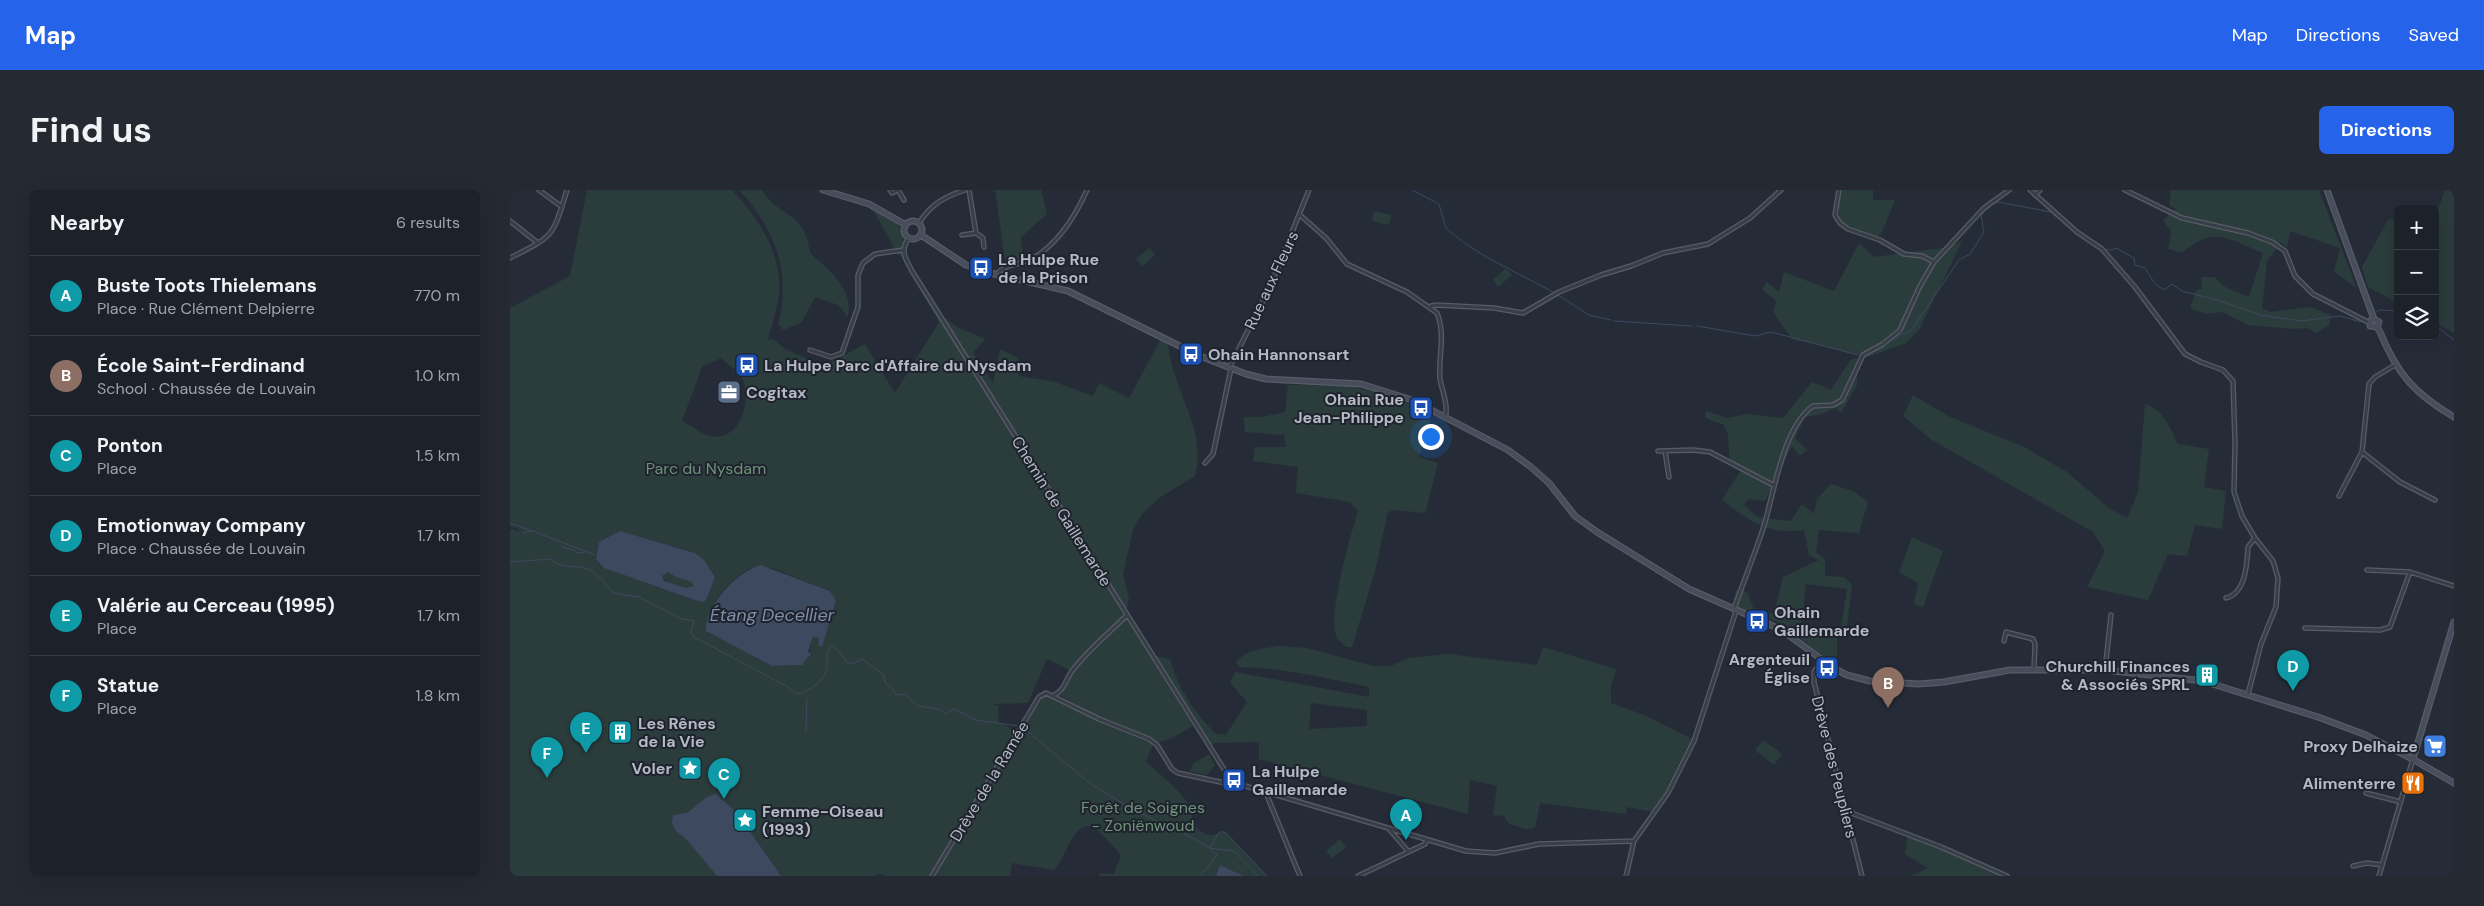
<!DOCTYPE html>
<meta charset="utf-8">
<style>
body{margin:0;font-family:"DM Sans",sans-serif;background:#252932;color:#f1f3f6}
.controls{position:absolute;right:15px;top:15px;display:grid;overflow:hidden;border-radius:8px;box-shadow:0 5px 20px #0002}
.controls button{width:45px;height:45px;display:grid;place-items:center;padding:0;border:0;border-bottom:1px solid #3a3e47;background:#1c212a;color:#f1f3f6;font:25px sans-serif}
.you{position:absolute;left:920px;top:246px;width:18px;height:18px;margin:-12px;border:4px solid #fff;border-radius:50%;background:#1a73e8;box-shadow:0 0 0 8px #1a73e833}
.badge{display:grid;place-items:center;width:32px;height:32px;border-radius:50%;background:#2563eb;color:#fff;font-size:16px;font-weight:700}
.pin{position:absolute;translate:-50% -41px;filter:drop-shadow(0 1px 2px #0008)}
.pin::after{content:'';position:absolute;top:26px;width:18px;height:15px;background:inherit;clip-path:polygon(0 0,100% 0,50% 100%)}
.list{margin:0;padding:0;list-style:none}
h2{display:flex;justify-content:space-between;align-items:center;height:65px;margin:0;padding:0 20px;font-size:21px}
h2 small{font-size:16px;font-weight:400;color:#a0a3a8}
.list li{display:grid;grid-template-columns:32px 1fr auto;gap:15px;align-items:center;box-sizing:border-box;height:80px;padding:0 20px;border-top:1px solid #3a3e47}
.list b{display:block;font-size:19px;white-space:nowrap}
.list p{margin:0;font-size:16px;white-space:nowrap;color:#a0a3a8}
.list em{font-size:16px;font-style:normal;color:#a0a3a8}
.icon{flex:none;width:28px;height:28px;fill:none;stroke:currentColor;stroke-width:2;stroke-linecap:round;stroke-linejoin:round}
.map{position:relative;flex:none;width:1944px;height:686px;overflow:hidden;border-radius:8px}
header{display:flex;align-items:center;gap:30px;box-sizing:border-box;height:70px;padding:0 25px;background:#2563eb;color:#fff}
header strong{font-size:24px}
nav{display:flex;gap:28px;margin-inline-start:auto;font-size:18px}
.intro{display:flex;align-items:center;justify-content:space-between;box-sizing:border-box;height:120px;padding:0 30px}
h1{margin:0;font-size:35px}
.button{padding:12px 22px;border-radius:8px;background:#2563eb;color:#fff;font-size:18px;font-weight:700}
main{display:flex;gap:30px;padding:0 30px}
aside{flex:1;background:#1c212a;border-radius:8px;box-shadow:0 5px 20px #0002}
.map>svg:first-child{display:block}
.green{fill:#2b3c3d;fill-rule:evenodd}
.water{fill:#3d495f;fill-rule:evenodd}
.lines{fill:none;stroke-linecap:round;stroke-linejoin:round}
.stream{stroke:#3d495f;stroke-width:1}
.street-casing{stroke:#575c66;stroke-width:5.5}
.secondary-casing{stroke:#575c66;stroke-width:7}
.street{stroke:#383e48;stroke-width:3}
.secondary{stroke:#474d5b;stroke-width:4.5}
.labels{text-anchor:middle;stroke-width:4;stroke-linejoin:round;paint-order:stroke}
.poi-label{font-size:16px;font-weight:bold;fill:#b4b9c4;stroke:#1e232d;text-anchor:start}
.street-label{font-size:16px;fill:#b4b9c4;stroke:#1e232d}
.park-label{font-size:16px;fill:#6e9279;stroke:#1e232d}
.water-label{font-size:18px;font-style:italic;fill:#7f8ea9;stroke:#1e232d}
</style>
<header>
<strong>Map</strong>
<nav><a>Map</a><a>Directions</a><a>Saved</a></nav>
</header>
<div class="intro"><h1>Find us</h1><a class="button">Directions</a></div>
<main>
<aside>
<h2>Nearby<small>6 results</small></h2>
<ul class="list">
<li><span class="badge" style="background:#0f9aa8">A</span><div><b>Buste Toots Thielemans</b><p>Place · Rue Clément Delpierre</p></div><em>770 m</em></li>
<li><span class="badge" style="background:#8d6e63">B</span><div><b>École Saint-Ferdinand</b><p>School · Chaussée de Louvain</p></div><em>1.0 km</em></li>
<li><span class="badge" style="background:#0f9aa8">C</span><div><b>Ponton</b><p>Place</p></div><em>1.5 km</em></li>
<li><span class="badge" style="background:#0f9aa8">D</span><div><b>Emotionway Company</b><p>Place · Chaussée de Louvain</p></div><em>1.7 km</em></li>
<li><span class="badge" style="background:#0f9aa8">E</span><div><b>Valérie au Cerceau (1995)</b><p>Place</p></div><em>1.7 km</em></li>
<li><span class="badge" style="background:#0f9aa8">F</span><div><b>Statue</b><p>Place</p></div><em>1.8 km</em></li>
</ul>
</aside>
<div class="map">
<svg width="1944" height="686" viewBox="0 0 1944 686">
<rect width="100%" height="100%" fill="#252c38"/>
<path class="green" d="M77,0H222C248,27 273,66 269,104C267,120 262,135 258,150L263,149L275,159L314,176L355,154L385,203L429,132L390,65L385,64L383,55L363,20L387,33L393,44V68L431,131L437,129L445,136L475,149L463,163L483,193L490,159L508,168L509,186L545,192L583,206L589,193L619,208L651,149L658,153C661,198 698,240 685,286L649,308L632,324L623,340L613,384L619,409L617,418L611,428L561,481L537,469L518,513L483,514L488,516L489,532L507,542L476,594L479,596L531,509L533,506L538,505L581,528L643,554L636,572C651,585 666,597 678,613C685,624 678,634 693,643C701,648 707,643 715,642L757,686H734L711,675L706,686H588L590,683L604,684L611,665C603,657 595,646 586,639C566,624 555,669 544,680L502,673L500,686H425L430,677L426,676L420,686H374L368,683L366,686H0V339L10,341L11,344L8,338L0,337V118L60,86ZM211,168C217,174 230,182 233,190C242,212 229,253 200,246C191,244 181,235 172,231L192,177ZM110,341L183,362L198,376L205,387L198,403L191,411L183,410L94,378L86,369L89,352ZM241,378H262L320,401L326,413L312,456H309L308,447H303L298,468L292,475L262,476L199,442C194,416 220,390 241,378Z
M229,0H252C271,30 295,20 300,63C319,80 344,99 338,127L328,115L305,107L292,132L274,140L268,135C282,83 265,39 229,0Z
M485,0H531L537,24L511,47L513,73L496,76Z
M1332,0H1363V10H1385L1371,44L1367,47C1337,35 1321,38 1332,0Z
M1661,0H1809L1847,99L1824,81L1830,58L1780,41L1777,58L1771,52L1757,71L1752,118L1760,122L1800,117L1821,125L1819,135L1807,143L1797,138L1783,139L1738,135L1712,122L1696,124L1680,118L1686,101L1692,98L1691,87H1704L1715,97L1739,107L1753,63C1718,49 1704,35 1672,63L1658,59L1661,42L1653,30L1666,19L1659,15Z
M1935,0H1944V143L1925,133V28Z
M864,21L881,25L879,35L862,31Z
M1879,28L1888,31V113L1858,97L1852,77Z
M1452,51L1409,140L1396,153L1358,167L1282,149L1263,122L1266,111L1252,99L1257,92L1269,102L1274,82L1324,101L1349,53L1364,67L1432,58Z
M639,58L645,65L633,76L626,69Z
M996,78L1002,85L988,97L983,90Z
M1348,168L1347,195L1331,223L1325,218L1312,224L1295,227L1285,248L1297,260L1290,266L1282,256L1255,311L1239,309L1234,315L1248,327L1281,331L1292,314L1304,324L1307,309L1321,294L1343,301L1358,312L1349,343L1309,340L1306,362L1315,369V386L1334,387L1342,395L1336,446L1330,444L1337,399L1296,394L1293,422L1299,425L1298,428H1291V441L1310,445L1311,441L1327,446V476L1266,431L1222,422L1226,400L1237,402L1245,422L1264,423L1273,387L1309,370L1299,365L1294,340C1256,345 1240,331 1212,310L1230,281L1220,275L1218,245L1214,235L1195,228L1196,221L1217,228L1238,224L1273,228L1302,192L1321,200L1341,169Z
M778,195L836,196L883,206L922,225L909,267L928,273L915,323L884,320L878,322L865,381L842,457H837C834,455 830,452 828,449C815,430 841,345 848,321L840,312L786,303L788,277L743,271L745,257H776L774,245L735,242L734,227H752L775,222Z
M1403,205L1438,226L1514,257L1557,282L1600,319L1617,328L1628,303L1635,214C1653,220 1660,237 1668,254L1699,259L1694,297L1716,301L1712,339L1685,335L1677,366L1658,364L1638,410L1577,397L1595,361L1583,342L1422,250L1393,226Z
M1402,347L1433,361L1413,417L1404,414L1408,393L1389,382Z
M158,382L182,392V398C172,399 155,395 152,386Z
M616,427L683,536L662,548L647,553L638,547L583,524L551,506L564,480Z
M768,456L797,458L863,476H881L898,468L938,464L1027,475L1033,457L1106,479L1101,496V513L1134,525L1182,549L1167,584L1143,622L1117,617L1116,624L1030,613L1025,638L1015,639L999,634L994,626L983,625L987,596L960,590L958,624L749,569V552L705,553L701,555L645,466L660,469C668,499 685,523 706,544L716,545L737,512L720,493L725,482L859,507V497C816,488 773,478 730,477L726,472C737,459 752,459 768,456ZM801,513L857,520V536L799,539Z
M1253,550L1272,564L1264,575L1245,560Z
M699,564L705,575L697,585L680,581L684,573Z
M1398,641L1501,686H1401L1418,678L1395,664Z
M830,649L836,657L822,668L816,661Z"/>
<path class="water" d="M110,341L185,363L194,370L205,387L196,410L193,412L184,410L94,378L86,369L89,352ZM158,382L166,387L182,392L183,396L176,398L154,391L152,386Z
M251,375L320,401L326,411L312,457L309,456L308,447H303L298,462L301,464L292,475L262,476L196,441C194,417 228,380 251,375Z
M206,604L226,622L271,686H207L176,649L165,640L162,633L163,625L177,623L197,607Z
M710,675L734,686H706Z"/>
<g class="lines">
<path class="stream" d="M902,0L929,14L936,38L953,52L976,67L1043,102
M1554,28L1560,34
M1565,38L1594,59L1601,60L1606,58L1624,68L1625,75L1635,78L1645,94L1654,100L1662,94L1672,101L1711,111L1750,125L1792,131L1830,126L1851,132
M1048,105L1079,125L1101,130
M1866,122L1870,120L1888,121
M1104,131L1182,136
M1925,135L1944,150
M1187,136L1245,146L1261,142L1348,165
M1400,142L1449,70L1460,64L1474,42L1471,25L1483,14L1488,12L1541,22L1548,28
M1363,161L1390,145L1399,142
M0,333L22,341
M13,343L23,341L85,365
M52,357L64,360L68,363L75,362
M0,372L40,369C53,380 63,374 77,379C87,382 96,394 103,403L129,407L172,429L184,431L181,443L184,447L278,497L287,504C297,502 311,493 315,484C320,474 313,462 323,455L337,472L342,474L352,469L373,484L376,494L382,498L386,505L394,504L408,516L429,519L436,524L444,519L466,530L509,536
M516,540L581,594L625,621L675,644L700,658L724,661L748,686
M296,542L297,508
M690,686L707,665L700,658L709,642H715L757,686"/>
<g class="street-casing">
<path id="street" d="M29,0L52,17
M380,0L382,3L388,0
M388,0L394,10
M459,0L466,43L473,48L474,57
M1329,0L1325,25L1330,33L1338,39L1370,50L1394,64L1412,66L1424,72
M1520,0L1567,42L1592,59L1625,97L1675,164L1691,172L1713,180L1723,191L1725,254L1724,302L1732,326L1745,348L1763,371L1768,388L1766,417L1751,454L1738,504
M1615,0L1672,28L1738,43L1762,52L1775,61L1785,86L1803,104L1860,133
M1525,5L1530,0
M790,25L816,48L837,74L897,102L927,123C936,145 928,166 930,189C932,201 939,216 935,228
M0,31L28,53
M409,33C421,14 434,7 455,0
M452,45L466,43
M399,48C389,61 396,69 402,81L722,592
M0,68C45,45 42,48 57,0
M487,84C496,73 509,76 522,69C548,54 565,27 577,0
M921,116L926,115L984,118L1013,123L1049,102L1091,85L1121,76L1153,63L1198,54L1240,28L1271,0
M300,160L321,167L332,163L348,117V85L353,73L365,64L393,60
M719,178L759,99L799,0
M1148,261L1183,260L1200,262L1263,295
M1155,261L1159,287
M1852,262L1890,292L1925,310
M695,273L703,264L721,179
M1829,306L1852,262L1859,194L1865,187L1885,175
M1857,380L1900,382L1944,396
M1716,408C1736,403 1737,374 1738,357L1745,348
M1224,419C1233,393 1244,366 1253,339C1264,305 1272,238 1303,216L1323,215L1332,210L1353,165L1373,154L1390,140L1410,96L1424,72L1474,18L1499,0
M1795,438L1870,440L1880,437L1900,382
M1494,451L1496,442L1523,449L1525,454L1524,480
M1312,470L1304,482V492L1352,686
M1595,480L1601,425
M544,505C554,501 556,489 562,481C578,460 599,443 617,425
M756,603L790,686
M1856,603L1891,612
M1335,617L1344,624L1431,657L1497,686
M879,639L898,661
M1843,676L1857,673L1872,675
M422,686L529,507L536,503L589,529L639,549L647,555L662,579L668,583L715,593L722,592L956,661L985,663L1029,654L1124,651
M848,686L915,654L917,650
M1116,686L1124,651L1158,603L1184,551L1226,421
M1869,686L1903,569"/>
</g>
<g class="secondary-casing">
<path id="secondary" d="M313,0L359,14L396,35
M1817,0L1864,129L1869,132L1867,137
M394 40a9 9 0 1 1 18 0a9 9 0 1 1-18 0Z
M411,45L456,75L480,83L558,101L690,166L736,184L756,189L851,194L902,210L998,260L1021,277L1039,293L1065,326L1087,342L1179,399L1270,439L1325,479L1337,485L1360,491L1408,494L1434,492L1500,480H1595L1693,491L1808,527L1856,545L1906,571L1944,593
M1864,129L1860,131V136L1867,137L1870,142C1887,184 1905,204 1944,227
M1890,562L1902,560L1907,554
M1903,569L1944,432"/>
</g>
<use href="#street" class="street"/>
<use href="#secondary" class="secondary"/>
</g>
<defs>
<g id="bus-square" transform="scale(1.25)"><rect x="-9" y="-9" width="18" height="18" rx="4" fill="#1a4fb4" stroke="#1e232d"/><path d="M-5-6H5V4H4V6H2V4H-2V6H-4V4H-5ZM-3.5-4V0h7V-4ZM-3.5 1.2v1.5H-2V1.2ZM2 1.2v1.5H3.5V1.2Z" fill="#fff"/></g>
<g id="office-square" transform="scale(1.25)"><rect x="-9" y="-9" width="18" height="18" rx="4" fill="#5c6f8a" stroke="#1e232d"/><path d="M-6-3h4V-5.5h4V-3h4V5H-6ZM-1-4.5V-3h2v-1.5ZM-6 0V1H6V0Z" fill="#fff"/></g>
<g id="building-square" transform="scale(1.25)"><rect x="-9" y="-9" width="18" height="18" rx="4" fill="#0f9aa8" stroke="#1e232d"/><path d="M-4-6H4V6H1V3H-1V6H-4ZM-2.5-4.3h1.7v1.8h-1.7ZM.8-4.3h1.7v1.8H.8ZM-2.5-1h1.7V.8h-1.7ZM.8-1h1.7V.8H.8Z" fill="#fff"/></g>
<g id="supermarket-square" transform="scale(1.25)"><rect x="-9" y="-9" width="18" height="18" rx="4" fill="#3f7fe0" stroke="#1e232d"/><path d="M-6-5.5h2.5l.6 2H6L4.5 2H-2.5L-4.4-4H-6ZM-1.5 3.2a1.3 1.3 0 1 0 .1 0ZM3 3.2a1.3 1.3 0 1 0 .1 0Z" fill="#fff"/></g>
<g id="sight-square" transform="scale(1.25)"><rect x="-9" y="-9" width="18" height="18" rx="4" fill="#0f9aa8" stroke="#1e232d"/><path d="M0-6L1.8-2.2L6-1.7L2.9 1.2L3.7 5.4L0 3.3L-3.7 5.4L-2.9 1.2L-6-1.7L-1.8-2.2Z" fill="#fff"/></g>
<g id="restaurant-square" transform="scale(1.25)"><rect x="-9" y="-9" width="18" height="18" rx="4" fill="#e8710a" stroke="#1e232d"/><path d="M-5-6h1v4h1v-4h1v4h1v-4h1v5L-1.5 .5V6h-2V.5L-5-1ZM5-6V6H3V1.5H1.5Q1.5-4 5-6Z" fill="#fff"/></g>
</defs>
<g fill-rule="evenodd">
<use href="#bus-square" x="471" y="78"/>
<use href="#bus-square" x="681" y="164"/>
<use href="#bus-square" x="237" y="175"/>
<use href="#office-square" x="219" y="202"/>
<use href="#bus-square" x="911" y="218"/>
<use href="#bus-square" x="1247" y="431"/>
<use href="#bus-square" x="1317" y="478"/>
<use href="#building-square" x="1697" y="485"/>
<use href="#building-square" x="110" y="542"/>
<use href="#supermarket-square" x="1925" y="556"/>
<use href="#sight-square" x="180" y="578"/>
<use href="#bus-square" x="724" y="590"/>
<use href="#restaurant-square" x="1903" y="593"/>
<use href="#sight-square" x="235" y="630"/>
</g>
<g class="labels">
<g class="poi-label">
<text x="488" y="75">La Hulpe Rue<tspan x="488" dy="18">de la Prison</tspan></text>
<text x="698" y="170">Ohain Hannonsart</text>
<text x="254" y="181">La Hulpe Parc d'Affaire du Nysdam</text>
<text x="236" y="208">Cogitax</text>
<text x="894" y="215" text-anchor="end">Ohain Rue<tspan x="894" dy="18">Jean-Philippe</tspan></text>
<text x="1264" y="428">Ohain<tspan x="1264" dy="18">Gaillemarde</tspan></text>
<text x="1300" y="475" text-anchor="end">Argenteuil<tspan x="1300" dy="18">Église</tspan></text>
<text x="1680" y="482" text-anchor="end">Churchill Finances<tspan x="1680" dy="18">&amp; Associés SPRL</tspan></text>
<text x="128" y="539">Les Rênes<tspan x="128" dy="18">de la Vie</tspan></text>
<text x="1908" y="562" text-anchor="end">Proxy Delhaize</text>
<text x="162" y="584" text-anchor="end">Voler</text>
<text x="742" y="587">La Hulpe<tspan x="742" dy="18">Gaillemarde</tspan></text>
<text x="1886" y="599" text-anchor="end">Alimenterre</text>
<text x="252" y="627">Femme-Oiseau<tspan x="252" dy="18">(1993)</tspan></text>
</g>
<g class="street-label">
<text transform="translate(761 90) rotate(-65)" y="6">Rue aux Fleurs</text>
<text transform="translate(552 321) rotate(58)" y="6">Chemin de Gaillemarde</text>
<text transform="translate(1325 577) rotate(76)" y="6">Drève des Peupliers</text>
<text transform="translate(479 591) rotate(-59)" y="6">Drève de la Ramée</text>
</g>
<g class="park-label">
<text x="196" y="284">Parc du Nysdam</text>
<text x="633" y="623">Forêt de Soignes<tspan x="633" dy="18">- Zoniënwoud</tspan></text>
</g>
<g class="water-label">
<text x="262" y="431">Étang Decellier</text>
</g>
</g>
</svg>
<div class="controls">
<button>+</button>
<button>−</button>
<button><svg class="icon" aria-label="layers" viewBox="0 0 24 24"><path d="M12 4l9 5-9 5-9-5zM3 14l9 5 9-5"/></svg></button>
</div>
<div class="you"></div>
<div class="pin badge" style="left:896px;top:650px;background:#0f9aa8">A</div>
<div class="pin badge" style="left:1378px;top:518px;background:#8d6e63">B</div>
<div class="pin badge" style="left:214px;top:609px;background:#0f9aa8">C</div>
<div class="pin badge" style="left:1783px;top:501px;background:#0f9aa8">D</div>
<div class="pin badge" style="left:76px;top:563px;background:#0f9aa8">E</div>
<div class="pin badge" style="left:37px;top:588px;background:#0f9aa8">F</div>
</div>
</main>
